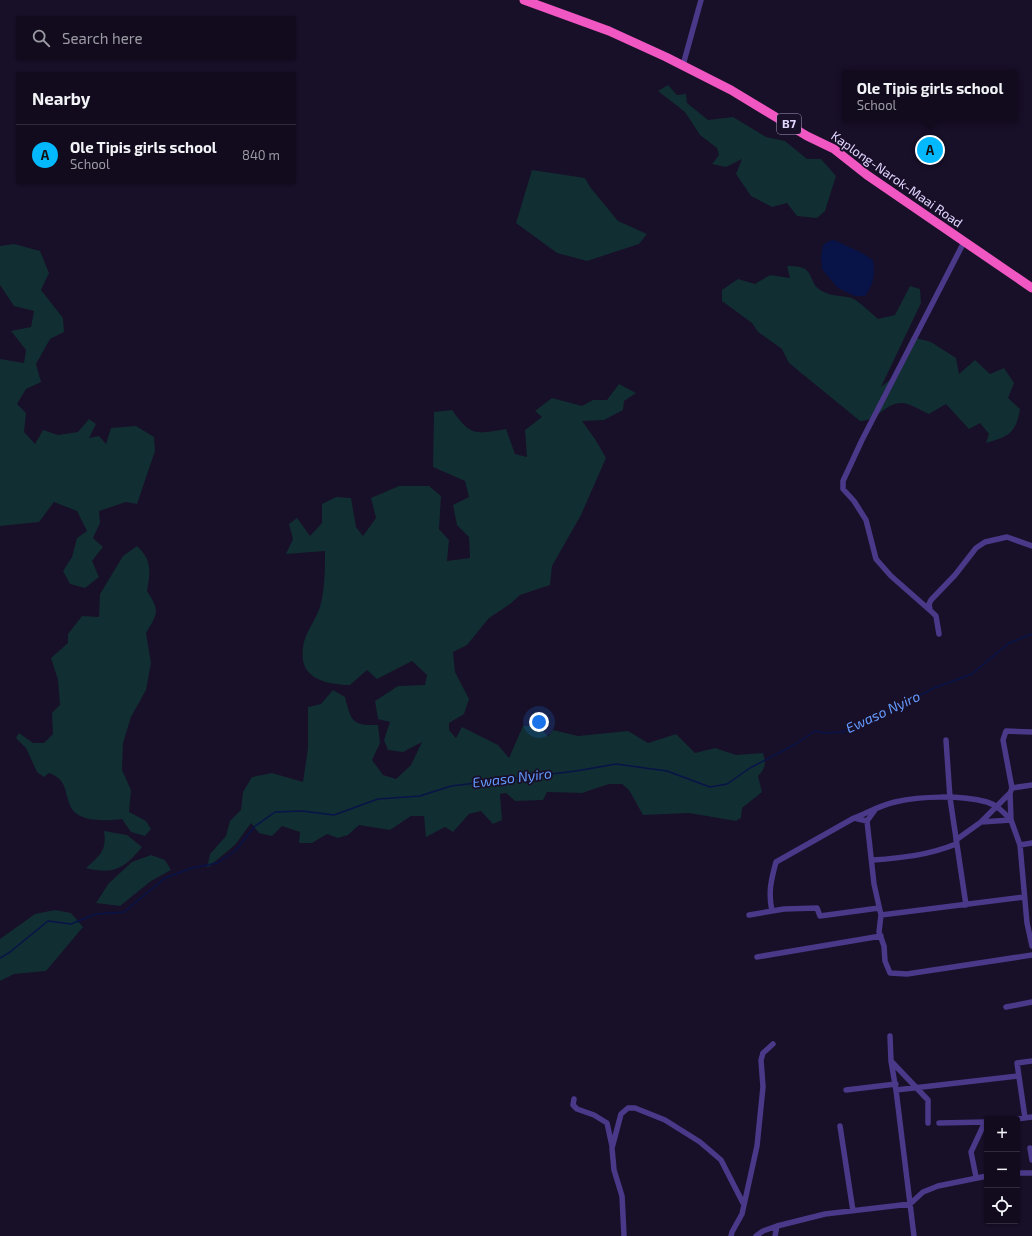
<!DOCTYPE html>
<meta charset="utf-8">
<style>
body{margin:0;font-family:"Exo 2",sans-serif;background:#1b1427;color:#f1f3f6}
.controls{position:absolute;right:12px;bottom:12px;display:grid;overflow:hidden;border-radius:4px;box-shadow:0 1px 3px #0004}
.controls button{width:36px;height:36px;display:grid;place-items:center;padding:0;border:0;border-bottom:1px solid #312b3c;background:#120b1e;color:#f1f3f6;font:20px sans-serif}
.you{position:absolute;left:539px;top:722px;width:14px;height:14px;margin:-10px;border:3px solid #fff;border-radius:50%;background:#1a73e8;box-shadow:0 0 0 6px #1a73e833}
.badge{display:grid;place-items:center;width:26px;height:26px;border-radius:50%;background:#02b8ff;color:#111;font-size:13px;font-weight:700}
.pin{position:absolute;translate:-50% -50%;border:2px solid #fff;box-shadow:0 1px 4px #0006}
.popup{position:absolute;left:842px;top:70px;width:176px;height:52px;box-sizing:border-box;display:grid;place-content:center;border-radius:4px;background:#120b1e;filter:drop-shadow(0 1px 3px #0005);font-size:13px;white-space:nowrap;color:#9c9ba4}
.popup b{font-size:15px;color:#f1f3f6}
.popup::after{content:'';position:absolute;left:50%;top:100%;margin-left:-8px;border:8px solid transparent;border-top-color:#120b1e}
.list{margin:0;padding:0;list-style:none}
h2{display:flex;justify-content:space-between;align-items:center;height:52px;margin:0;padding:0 16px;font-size:17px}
h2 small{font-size:13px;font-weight:400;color:#9c9ba4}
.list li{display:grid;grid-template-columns:26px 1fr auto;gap:12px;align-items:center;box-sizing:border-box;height:60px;padding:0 16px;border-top:1px solid #312b3c}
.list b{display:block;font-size:15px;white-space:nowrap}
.list p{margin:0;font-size:13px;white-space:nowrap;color:#9c9ba4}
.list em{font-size:13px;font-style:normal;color:#9c9ba4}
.icon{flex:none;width:22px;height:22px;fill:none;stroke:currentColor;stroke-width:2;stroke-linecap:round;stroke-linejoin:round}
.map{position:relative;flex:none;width:1032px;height:1236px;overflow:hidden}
.search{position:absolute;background:#120b1e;box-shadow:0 1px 3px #0004;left:16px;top:16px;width:280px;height:44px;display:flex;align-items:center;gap:10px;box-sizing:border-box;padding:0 14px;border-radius:4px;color:#9c9ba4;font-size:15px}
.panel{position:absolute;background:#120b1e;box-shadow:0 1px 3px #0004;left:16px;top:72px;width:280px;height:112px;border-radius:4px}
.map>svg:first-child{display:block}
.green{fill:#112e32}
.water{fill:#081448}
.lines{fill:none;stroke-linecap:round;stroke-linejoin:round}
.stream{stroke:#081448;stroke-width:1.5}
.minor{stroke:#4a3889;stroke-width:5.5}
.trunk{stroke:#f057c2;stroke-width:9}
.labels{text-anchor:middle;stroke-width:3.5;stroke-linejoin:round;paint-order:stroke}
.shield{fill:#180f28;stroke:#a59abe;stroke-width:1}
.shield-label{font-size:12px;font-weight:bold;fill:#e2d6ff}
.street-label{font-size:13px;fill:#e2d6ff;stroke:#180f28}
.water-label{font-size:14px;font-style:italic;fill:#649bff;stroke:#180f28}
</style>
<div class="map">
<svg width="1032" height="1236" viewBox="0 0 1032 1236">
<rect width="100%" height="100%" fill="#180f28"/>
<path class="green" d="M668,85L677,95L686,94L687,103L708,120L733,117L766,137L785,141L807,159H821L836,176L825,211L817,218L797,216L787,203L772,207L751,196L736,174L742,159L726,167L712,164L719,155L717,148L700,135L685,112L658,91Z
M532,170L585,178L590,187L618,221L647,234L639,244L587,261L557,253L516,223Z
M14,244L40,251L49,273L41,290L63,318L64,332L50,339L36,364L41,382L26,389L17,404L26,413L24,432L35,444L43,430L58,435L78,432L89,419L96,424L89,438L99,436L106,444L111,428L136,426L154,437L155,451L137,504L126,502L99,511L100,523L93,538L103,547L92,561L99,577L85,588L70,584L63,571L72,557L77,538L87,531L77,511L54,502L39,522L0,526V359L24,363L26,350L11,331L31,327L34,311L14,306L0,285V246Z
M787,266C820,265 804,283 824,292C833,297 845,295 854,299C862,304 871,313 878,319L895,315L910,286L920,289L921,303L881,387L891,379L912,337L931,342L956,358L959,374L975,360L990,374L1004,368L1014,383L1008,398L1020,409C1016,433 1009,437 986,443L989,434L980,423L969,429L946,404L929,414C922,411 911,404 903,403C885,402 878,421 860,421L789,363L782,349L758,332L752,323L722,301V290L738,279L755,284L770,275L790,278Z
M619,384L636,393L624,401L623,410L604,420L582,421L595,439L606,458L581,515L552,566L550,585L520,595L510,604L489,618L467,645L453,652L455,672L469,699L464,714L449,723V730L456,738L462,727L498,745L509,758L523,726H538L548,736L553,730L578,736L628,731L648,743L676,734L695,753L715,748L736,755L763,753C766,763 766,768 758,776L762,792L742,808L741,818L736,821L689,813L643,815L629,790L622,784H609L582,793L547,792L543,800L515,801L506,793L500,794L502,820L493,824L481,811L469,814L453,832L445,827L426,837L424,816H411L390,830L359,825L348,835L338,838L327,834L312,843H299L300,832L282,826L272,836L259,833L251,823L235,845L207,868L210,854L226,836L230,821L241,810L243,792L252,777L272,773L303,782L308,748V707L321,704L333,690L345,697C351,721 352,726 378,725L380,743L372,760L383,775L396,779L411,765L422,742L403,752L388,750L384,740L390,722L378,719L375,701L398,686L425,685L427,675L412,661L377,679L367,670L350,685C321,684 296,677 304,642C307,629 318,617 321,603C325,586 325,568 325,551L286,554L293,539L289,524L297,518L310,536L322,523V504L336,497L351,498L356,527L363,536L376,518L371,498L399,486H429L441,496L439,529L449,540L447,561L470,558L469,537L457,525L453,505L469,497L465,481L433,467L434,412L452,410C471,437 476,434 506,429L515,454L527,457L525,430L542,417L535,411L552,398L582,406L593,400H607Z
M137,546C153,561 150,572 147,591C160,611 158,613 146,633L151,663L146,690L131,717L123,743L122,770L131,790L129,812L146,821L151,829L145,836L131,832L122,819C107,821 76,823 70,805C64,790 67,780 49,773L44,777L37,772L26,748L16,738L19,733L33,743H44L53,734L52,713L60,705L58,680L51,658L68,643V634L82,616L99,617L100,594L123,556Z
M104,831L127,835L142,847C124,869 113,875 86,868C100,855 107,851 104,831Z
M151,855L165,860L171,870L151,881L120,906L96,903L109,883L132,862Z
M55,910L71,913L83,927L46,971L14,974L0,981V939L35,914Z"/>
<path class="water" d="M834,240L862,253L873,260C875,275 874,284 865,296H855L838,288L831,280L822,269L821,256L823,245L829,241Z"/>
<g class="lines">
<path class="stream" d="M0,958L10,952L48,921L71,924L96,914L124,912L165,878L192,868L217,863L235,851L254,827L275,812L302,811L334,815L378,799L420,796L451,786L576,771L616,764L667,771L710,787L727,784L750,768L794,745L815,731L825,733L843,732L859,723L876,718L934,688L972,674L1009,643L1032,634"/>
<path class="minor" d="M683,65L701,0
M930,610L929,604L931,600L955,575L976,548L985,542L1007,537L1032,546
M939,634L936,616L933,613L891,576L876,559L866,520L854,501L843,489V481L862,440L964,242
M946,740L950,798L966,905
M1032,785L1012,788L1010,793L1011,820L1020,845L1027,923L1032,946
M1012,788L1003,740L1006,731L1032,732
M875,810L867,821L874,884L881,915L879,932L884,946L885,961L890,973L907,974L1032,955
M854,818C867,813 881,805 895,802C921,796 960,795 987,802C997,805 1004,813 1011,820
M981,822L1010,793
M956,840L981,822L1011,820
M1020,845L1032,843
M873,860C902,858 929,855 956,844
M772,911C768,893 771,880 776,862L854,818L867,821
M749,915L784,909L817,908L820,916L879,908
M881,915L1024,897
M757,957L881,936
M1006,1007L1032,1002
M890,1036L891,1061L896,1090
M891,1061L928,1100V1123
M846,1090L896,1084
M574,1099L573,1105L577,1109L594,1115L607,1123L612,1146
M1025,1118L1017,1063L1032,1061
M1016,1119L1032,1117
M939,1123L985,1122
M840,1126L853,1211
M1030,1148L1032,1160
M1017,1173H1032
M976,1177L971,1152L985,1122H987
M624,1236L622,1196L614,1170L612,1148L621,1114L628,1108H635L665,1120L700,1142L721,1160L743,1203
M731,1236L732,1232L742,1214L757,1146L763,1087L761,1060L763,1053L773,1044
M756,1236L763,1231L777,1226
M775,1236L777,1226L825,1214L910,1204L923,1192L938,1186L987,1176
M914,1236L896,1090L1018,1076"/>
<path class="trunk" d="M524,0L609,31L666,57L731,90L807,136L834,149L867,175L1032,288"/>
</g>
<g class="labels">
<rect class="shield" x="777" y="114" width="24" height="20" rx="3"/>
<g class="shield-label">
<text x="789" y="128">B7</text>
</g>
<g class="street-label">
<text transform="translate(897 179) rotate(35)" y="5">Kaplong-Narok-Maai Road</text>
</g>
<g class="water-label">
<text transform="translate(883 712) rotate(-25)" y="5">Ewaso Nyiro</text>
<text transform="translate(512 778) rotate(-7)" y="5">Ewaso Nyiro</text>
</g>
</g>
</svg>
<div class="controls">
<button>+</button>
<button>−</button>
<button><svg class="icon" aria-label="locate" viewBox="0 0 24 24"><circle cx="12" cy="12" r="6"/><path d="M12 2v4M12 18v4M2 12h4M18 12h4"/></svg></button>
</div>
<div class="you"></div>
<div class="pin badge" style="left:930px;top:150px">A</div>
<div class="popup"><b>Ole Tipis girls school</b>School</div>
<div class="search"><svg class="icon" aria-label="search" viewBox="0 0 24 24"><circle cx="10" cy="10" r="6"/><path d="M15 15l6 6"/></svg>Search here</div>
<section class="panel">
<h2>Nearby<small></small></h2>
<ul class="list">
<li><span class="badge">A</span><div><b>Ole Tipis girls school</b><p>School</p></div><em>840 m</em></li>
</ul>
</section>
</div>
